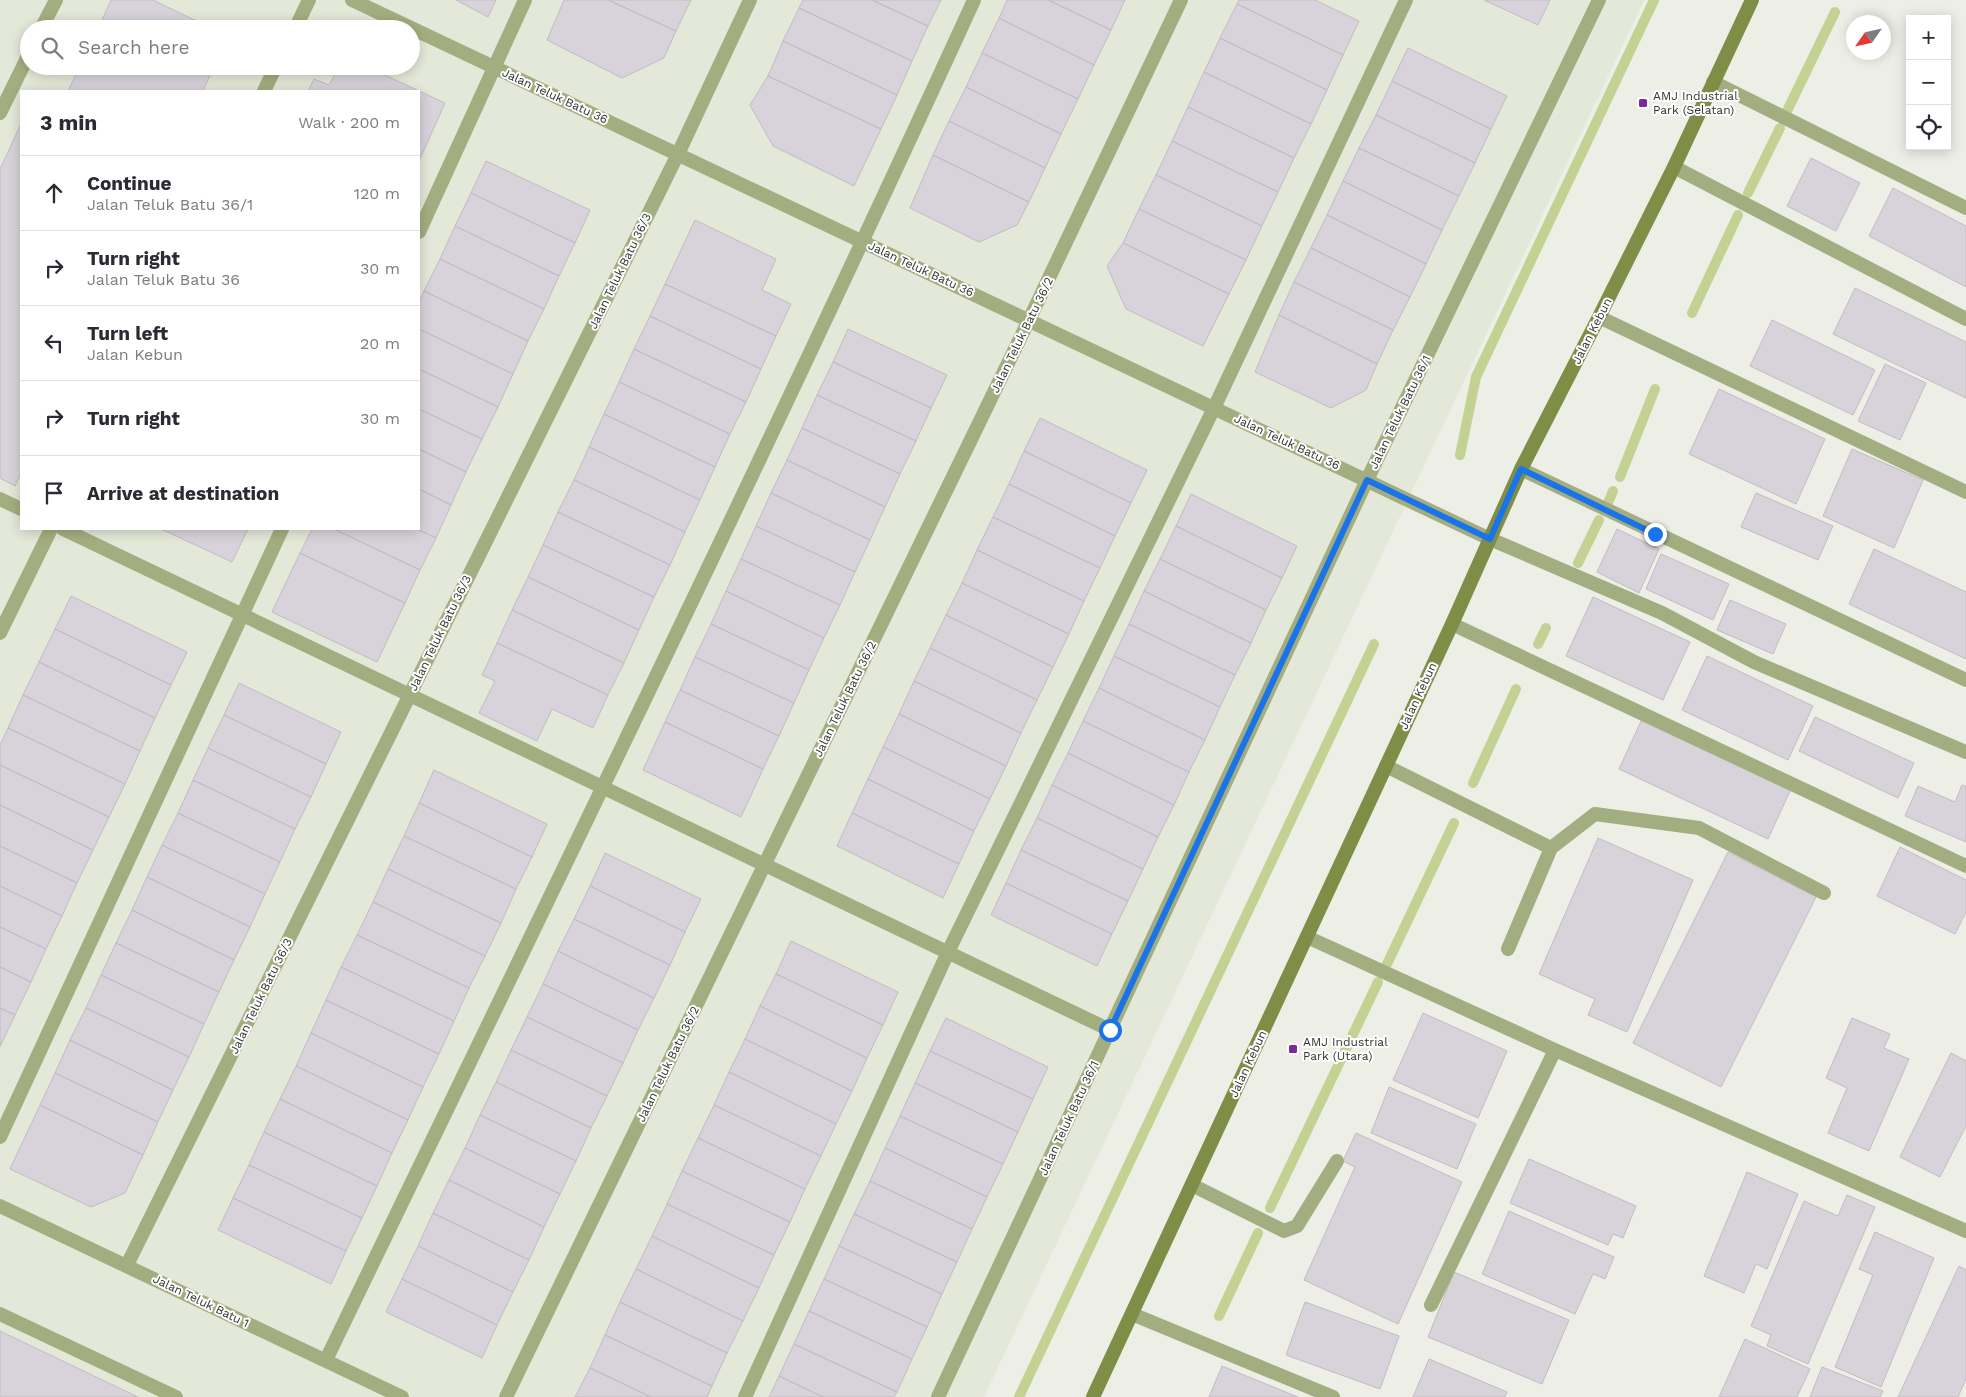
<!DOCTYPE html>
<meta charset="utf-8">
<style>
body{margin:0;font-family:"Work Sans",sans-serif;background:#f7f7f7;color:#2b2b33}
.controls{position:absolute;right:15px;top:15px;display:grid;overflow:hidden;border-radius:0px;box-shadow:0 2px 12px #0003}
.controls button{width:45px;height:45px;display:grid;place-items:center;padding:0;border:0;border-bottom:1px solid #e1e1e2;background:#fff;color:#2b2b33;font:25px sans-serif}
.compass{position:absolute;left:1846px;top:15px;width:45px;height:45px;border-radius:50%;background:#fff;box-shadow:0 2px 12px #0003;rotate:236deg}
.stop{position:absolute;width:15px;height:15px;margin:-11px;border:4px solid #1a73e8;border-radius:50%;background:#fff}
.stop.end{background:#1a73e8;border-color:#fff;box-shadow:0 1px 5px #0008}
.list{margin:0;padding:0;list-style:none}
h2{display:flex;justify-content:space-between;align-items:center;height:65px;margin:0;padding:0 20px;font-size:21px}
h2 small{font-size:16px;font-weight:400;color:#7c7c81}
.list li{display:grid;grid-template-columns:32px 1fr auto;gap:15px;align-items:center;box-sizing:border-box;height:75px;padding:0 20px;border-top:1px solid #e1e1e2}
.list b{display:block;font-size:19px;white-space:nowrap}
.list p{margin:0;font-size:16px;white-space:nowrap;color:#7c7c81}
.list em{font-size:16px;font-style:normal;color:#7c7c81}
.icon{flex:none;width:28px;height:28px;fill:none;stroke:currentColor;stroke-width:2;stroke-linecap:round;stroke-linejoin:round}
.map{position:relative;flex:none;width:1966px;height:1397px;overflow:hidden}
.search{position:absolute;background:#fff;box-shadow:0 2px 12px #0003;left:20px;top:20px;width:400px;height:55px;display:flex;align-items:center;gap:12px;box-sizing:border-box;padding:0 18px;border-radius:28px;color:#7c7c81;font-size:19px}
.panel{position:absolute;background:#fff;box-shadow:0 2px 12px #0003;left:20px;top:90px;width:400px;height:440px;border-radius:0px}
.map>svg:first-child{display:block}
.built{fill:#e3e8d8;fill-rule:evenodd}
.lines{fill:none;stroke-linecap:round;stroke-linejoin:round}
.stream{stroke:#c3d193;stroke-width:10}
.building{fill:#d8d3da;stroke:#c0bcc2}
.service{stroke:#a3ae80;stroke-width:14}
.minor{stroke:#a3ae80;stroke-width:14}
.secondary{stroke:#7f8e47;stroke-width:14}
.route{stroke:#1a73e8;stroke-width:6}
.poi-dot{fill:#792999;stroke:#fff;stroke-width:2}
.labels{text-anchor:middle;stroke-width:4;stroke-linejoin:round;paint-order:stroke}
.street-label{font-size:12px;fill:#333330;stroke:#fff}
.poi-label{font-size:12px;fill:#333330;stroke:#fff;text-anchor:start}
</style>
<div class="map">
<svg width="1966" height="1397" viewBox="0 0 1966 1397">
<rect width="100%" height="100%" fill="#edefe7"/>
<path class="built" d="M0,0H1644L984,1397H0ZM29,29H411V66H29ZM21,91H419V529H21Z"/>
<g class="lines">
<path class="stream" d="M1787,111L1835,12
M1748,193L1780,128
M1692,313L1738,215
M1460,455L1476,377L1654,0
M1620,477L1655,389
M1608,503L1613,491
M1578,563L1599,520
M1538,644L1546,628
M1473,783L1516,689
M1387,964L1454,823
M1270,1208L1378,982
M1219,1316L1258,1233
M1019,1397L1374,644"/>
</g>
<path class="building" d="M111,0H153L213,29H98Z
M456,0H496L488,17Z
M564,0H608L676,31L664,58L622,78L547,40Z
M608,0H691L676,31Z
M803,0H872L928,26L912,61L799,8Z
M872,0H941L928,26Z
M1007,0H1048L1111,30L1094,65L999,18Z
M1048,0H1125L1111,30Z
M1239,0H1315L1359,21L1343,55L1237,4Z
M1484,0H1550L1538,25Z
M1237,4L1343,55L1327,90L1220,38Z
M799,8L912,61L897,95L783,41Z
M999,18L1094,65L1078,99L982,53Z
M1220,38L1327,90L1311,124L1204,72Z
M783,41L897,95L881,129L768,76Z
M1408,48L1507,96L1491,129L1392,81Z
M982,53L1078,99L1061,134L966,87Z
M80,66H214L203,91H68Z
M345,66H365L445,103L419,161V91H308L314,79L329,85L337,70Z
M1204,72L1311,124L1294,158L1188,107Z
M768,76L881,129L854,186L773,146L750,105Z
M1392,81L1491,129L1475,163L1376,115Z
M966,87L1061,134L1045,168L949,121Z
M1188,107L1294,158L1278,192L1172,141Z
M1376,115L1475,163L1459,196L1359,148Z
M949,121L1045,168L1029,202L933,155Z
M21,124V473L15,486L0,478V169Z
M1172,141L1278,192L1262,226L1156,175Z
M1359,148L1459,196L1442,230L1343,181Z
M933,155L1029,202L1017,225L979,242L910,208Z
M1811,158L1860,183L1836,231L1787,206Z
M486,161L590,210L575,243L471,193Z
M1156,175L1262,226L1246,260L1139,209Z
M1343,181L1442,230L1426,264L1327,215Z
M1893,188L1966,226V287L1869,236Z
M471,193L575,243L559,276L455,226Z
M1139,209L1246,260L1229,294L1123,243Z
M1327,215L1426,264L1410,297L1311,248Z
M695,220L776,259L762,290L791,304L776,336L665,284Z
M455,226L559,276L544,309L440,259Z
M1123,243L1229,294L1203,346L1126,309L1107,266Z
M1311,248L1410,297L1393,330L1294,282Z
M440,259L544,309L528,341L424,291Z
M1294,282L1393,330L1377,364L1279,315Z
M665,284L776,336L761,369L650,316Z
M1855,288L1966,342V398L1833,334Z
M424,291L528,341L513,374L419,329V303Z
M1279,315L1377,364L1366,390L1331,408L1255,372Z
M650,316L761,369L746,402L634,349Z
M1772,320L1875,370L1853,415L1750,366Z
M419,329L513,374L498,407L419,369Z
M848,329L947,375L931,408L833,362Z
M634,349L746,402L730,434L619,382Z
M833,362L931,408L916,441L817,395Z
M1885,364L1926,383L1900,440L1858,421Z
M419,369L498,407L482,439L419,409Z
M619,382L730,434L715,467L604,414Z
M1719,389L1825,439L1796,504L1689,454Z
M817,395L916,441L900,474L802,428Z
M419,409L482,439L466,472L419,449Z
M604,414L715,467L700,500L589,447Z
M1040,418L1147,470L1131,503L1024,451Z
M802,428L900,474L885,507L787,460Z
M589,447L700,500L685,532L574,480Z
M419,449L466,472L451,505L419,489Z
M1852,449L1923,480L1894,548L1823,516Z
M1024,451L1131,503L1115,536L1009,484Z
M787,460L885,507L870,540L771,493Z
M574,480L685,532L670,565L558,512Z
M1009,484L1115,536L1100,568L993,517Z
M419,489L451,505L436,538L417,529H419Z
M771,493L870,540L855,572L756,526Z
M1756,493L1833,526L1818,560L1741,527Z
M1191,494L1297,546L1282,578L1176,526Z
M558,512L670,565L654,597L543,545Z
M993,517L1100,568L1084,601L977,550Z
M756,526L855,572L840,605L741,559Z
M1176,526L1282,578L1266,610L1160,559Z
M161,529H248L232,562Z
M312,529H334L420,570L405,603L300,553Z
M334,529H417L436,538L420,570Z
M1617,529L1659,549L1639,593L1597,572Z
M543,545L654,597L639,630L528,577Z
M1874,549L1966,592V659L1849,604Z
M977,550L1084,601L1069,634L962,583Z
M300,553L405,603L377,662L272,612Z
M1661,554L1729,584L1713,620L1646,589Z
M741,559L840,605L824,638L726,591Z
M1160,559L1266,610L1251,643L1144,591Z
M528,577L639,630L624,663L512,610Z
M962,583L1069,634L1053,667L946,615Z
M726,591L824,638L809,670L711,624Z
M1144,591L1251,643L1235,675L1129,624Z
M71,596L187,652L171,685L55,629Z
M1593,597L1690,642L1663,700L1566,656Z
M1730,600L1786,624L1773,654L1717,630Z
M512,610L624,663L608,695L497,643Z
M946,615L1053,667L1037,700L930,648Z
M711,624L809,670L794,703L695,657Z
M1129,624L1235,675L1220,707L1114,656Z
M55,629L171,685L155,718L39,662Z
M497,643L608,695L593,728L552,709L537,741L479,713L495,681L482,675Z
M930,648L1037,700L1021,733L914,681Z
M1114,656L1220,707L1205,740L1099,688Z
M1707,656L1813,706L1788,760L1682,710Z
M695,657L794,703L779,736L680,690Z
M39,662L155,718L140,751L23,695Z
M914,681L1021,733L1006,766L899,714Z
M239,683L341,732L326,764L224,715Z
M1099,688L1205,740L1189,772L1083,721Z
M680,690L779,736L763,769L665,722Z
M23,695L140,751L125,784L8,728Z
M899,714L1006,766L990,799L883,747Z
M224,715L326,764L311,797L208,748Z
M1815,717L1914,763L1898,798L1799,751Z
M1642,719L1791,789L1768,839L1619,769Z
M1083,721L1189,772L1174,805L1068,753Z
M665,722L763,769L741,817L643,770Z
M8,728L125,784L109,817L0,765V745Z
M883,747L990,799L974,831L868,779Z
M208,748L311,797L295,829L193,780Z
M1068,753L1174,805L1158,837L1052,785Z
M0,765L109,817L93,850L0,805Z
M434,770L547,824L532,857L419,803Z
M868,779L974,831L959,864L852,813Z
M193,780L295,829L280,862L178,813Z
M1052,785L1158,837L1143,869L1037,818Z
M1962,785L1966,786V842L1905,816L1918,786L1955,802Z
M419,803L532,857L516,889L404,836Z
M0,805L93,850L77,883L0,846Z
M178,813L280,862L265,894L162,845Z
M852,813L959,864L943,898L837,846Z
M1037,818L1143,869L1128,901L1021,850Z
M404,836L516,889L501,923L388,869Z
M1598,838L1693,880L1627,1032L1588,1015L1595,999L1539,974Z
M162,845L265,894L250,927L147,877Z
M0,846L77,883L62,916L0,886Z
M1900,847L1966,880V912L1955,934L1877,896Z
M1021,850L1128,901L1112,934L1006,883Z
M1728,852L1816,897L1721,1087L1633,1043Z
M605,853L701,899L685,932L590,886Z
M388,869L501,923L485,956L373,902Z
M147,877L250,927L234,960L132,910Z
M1006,883L1112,934L1097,966L991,915Z
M0,886L62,916L46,949L0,927Z
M590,886L685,932L670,965L574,919Z
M373,902L485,956L469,988L357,935Z
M132,910L234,960L219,992L116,943Z
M574,919L670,965L654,998L558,951Z
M0,927L46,949L31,982L0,967Z
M357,935L469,988L454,1021L341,967Z
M791,941L898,992L883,1025L776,974Z
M116,943L219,992L204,1024L101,975Z
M558,951L654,998L638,1030L543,984Z
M0,967L31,982L15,1015L0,1008Z
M341,967L454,1021L439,1054L326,1000Z
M776,974L883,1025L867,1058L760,1006Z
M101,975L204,1024L189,1057L86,1008Z
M543,984L638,1030L623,1063L527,1017Z
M326,1000L439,1054L423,1087L311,1033Z
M760,1006L867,1058L852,1091L745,1039Z
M0,1008L15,1015L0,1047Z
M86,1008L189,1057L173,1090L70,1040Z
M1423,1013L1507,1051L1478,1118L1393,1080Z
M527,1017L623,1063L607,1096L511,1050Z
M946,1018L1048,1067L1033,1099L930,1051Z
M1852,1018L1890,1034L1884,1048L1909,1059L1869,1151L1828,1133L1847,1088L1826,1078Z
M311,1033L423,1087L408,1120L296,1066Z
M745,1039L852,1091L836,1124L729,1072Z
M70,1040L173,1090L158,1122L55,1073Z
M511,1050L607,1096L591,1128L496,1082Z
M930,1051L1033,1099L1018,1132L915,1083Z
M1951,1053L1966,1061V1126L1940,1177L1900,1157Z
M296,1066L408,1120L392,1153L280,1099Z
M729,1072L836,1124L821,1156L714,1105Z
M55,1073L158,1122L143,1155L40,1105Z
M496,1082L591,1128L576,1161L480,1115Z
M915,1083L1018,1132L1003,1164L900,1116Z
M1389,1087L1476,1124L1457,1169L1371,1133Z
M280,1099L392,1153L377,1186L264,1132Z
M40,1105L143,1155L125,1193L91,1207L10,1169Z
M714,1105L821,1156L805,1189L698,1138Z
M480,1115L576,1161L560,1194L465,1148Z
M900,1116L1003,1164L987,1197L885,1148Z
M264,1132L377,1186L362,1218L249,1165Z
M1356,1133L1462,1182L1398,1324L1304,1280L1355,1167L1343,1161Z
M698,1138L805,1189L790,1222L682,1171Z
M465,1148L560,1194L544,1227L449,1180Z
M885,1148L987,1197L972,1229L870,1181Z
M1529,1159L1636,1206L1623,1238L1613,1234L1608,1245L1510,1203Z
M249,1165L362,1218L346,1251L233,1198Z
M682,1171L790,1222L774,1255L667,1204Z
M1747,1172L1798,1194L1767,1269L1756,1264L1744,1293L1704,1276Z
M449,1180L544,1227L529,1260L433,1213Z
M870,1181L972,1229L957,1262L854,1214Z
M1847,1195L1875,1207L1808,1364L1767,1346L1771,1335L1751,1326L1804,1201L1838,1216Z
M233,1198L346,1251L331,1284L218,1230Z
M667,1204L774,1255L759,1288L652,1236Z
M1509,1211L1614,1257L1605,1279L1593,1274L1575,1314L1482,1274Z
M433,1213L529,1260L513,1292L418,1246Z
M854,1214L957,1262L942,1294L839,1246Z
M1875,1232L1934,1258L1881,1387L1835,1367L1873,1275L1859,1269Z
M652,1236L759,1288L743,1321L636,1269Z
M418,1246L513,1292L497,1325L402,1279Z
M839,1246L942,1294L927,1327L824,1279Z
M1959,1266L1966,1270V1379L1958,1397H1898Z
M636,1269L743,1321L727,1353L620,1302Z
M1454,1272L1569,1320L1542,1384L1428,1337Z
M402,1279L497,1325L482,1358L386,1312Z
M824,1279L927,1327L912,1359L809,1311Z
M620,1302L727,1353L712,1386L605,1335Z
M1305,1302L1399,1336L1380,1389L1286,1355Z
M809,1311L912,1359L897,1392L794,1344Z
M0,1331L138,1397H0Z
M605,1335L712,1386L707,1397H651L590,1368Z
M1745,1339L1810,1369L1797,1397H1719Z
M794,1344L897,1392L894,1397H823L779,1376Z
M1429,1359L1507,1392L1505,1397H1413Z
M1222,1366L1298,1397H1209Z
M1822,1367L1883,1391L1880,1397H1810Z
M590,1368L651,1397H575Z
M779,1376L823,1397H769Z"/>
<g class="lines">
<path class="service" d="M41,29L56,0
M0,113L29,54
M419,232L525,0
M0,499L21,509
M63,529L1110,1030
M1386,766L1551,848L1508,949
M1551,848L1595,814L1699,828L1824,893
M0,1137L282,529
M1192,1185L1284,1231L1297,1226L1337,1161
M0,1314L176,1397
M326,1360C544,908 765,457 974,0
M745,1397L948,952L1214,408L1406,0"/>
<path class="minor" d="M352,0L1490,539L1662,613L1754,662L1966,752
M295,29L309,0
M1713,82L1966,208
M264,91L276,66
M1674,167L1966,319
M1599,317L1966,492
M1521,469L1966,680
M1452,624L1966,866
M0,633L51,529
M1307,937L1555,1050L1966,1231
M0,1206L402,1397
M127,1265L678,154L750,0
M1431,1305L1555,1050
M1132,1314L1333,1397
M506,1397L1029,320L1181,0
M938,1397L1367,480L1599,0"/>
<path class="secondary" d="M1093,1397L1452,624L1521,469L1599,317L1674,167L1752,0"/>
</g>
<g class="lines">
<path class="route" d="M1110,1030L1367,480L1490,539L1521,469L1655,534"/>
</g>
<g class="poi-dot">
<rect x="1638" y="98" width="10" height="10" rx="2.5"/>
<rect x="1288" y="1044" width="10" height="10" rx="2.5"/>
</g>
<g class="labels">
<g class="street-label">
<text transform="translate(555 96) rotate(25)" y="4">Jalan Teluk Batu 36</text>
<text transform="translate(921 269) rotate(25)" y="4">Jalan Teluk Batu 36</text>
<text transform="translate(620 271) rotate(-64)" y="4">Jalan Teluk Batu 36/3</text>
<text transform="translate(1592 331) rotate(-63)" y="4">Jalan Kebun</text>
<text transform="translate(1022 335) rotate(-64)" y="4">Jalan Teluk Batu 36/2</text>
<text transform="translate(1400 412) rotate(-64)" y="4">Jalan Teluk Batu 36/1</text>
<text transform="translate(1287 442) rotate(25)" y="4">Jalan Teluk Batu 36</text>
<text transform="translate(440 633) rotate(-64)" y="4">Jalan Teluk Batu 36/3</text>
<text transform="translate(1418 696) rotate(-65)" y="4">Jalan Kebun</text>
<text transform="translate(845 699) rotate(-64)" y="4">Jalan Teluk Batu 36/2</text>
<text transform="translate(261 996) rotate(-64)" y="4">Jalan Teluk Batu 36/3</text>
<text transform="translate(668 1064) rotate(-64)" y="4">Jalan Teluk Batu 36/2</text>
<text transform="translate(1248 1064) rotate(-65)" y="4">Jalan Kebun</text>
<text transform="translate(1069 1118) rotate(-65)" y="4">Jalan Teluk Batu 36/1</text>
<text transform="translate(201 1301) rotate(26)" y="4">Jalan Teluk Batu 1</text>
</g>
<g class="poi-label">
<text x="1653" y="100">AMJ Industrial<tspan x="1653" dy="14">Park (Selatan)</tspan></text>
<text x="1303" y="1046">AMJ Industrial<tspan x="1303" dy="14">Park (Utara)</tspan></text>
</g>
</g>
</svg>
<div class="controls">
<button>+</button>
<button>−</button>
<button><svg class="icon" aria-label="locate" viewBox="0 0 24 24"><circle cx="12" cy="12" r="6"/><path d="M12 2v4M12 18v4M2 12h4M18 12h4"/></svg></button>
</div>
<svg class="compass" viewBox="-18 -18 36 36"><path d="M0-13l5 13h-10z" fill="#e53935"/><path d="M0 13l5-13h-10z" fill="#7c7c81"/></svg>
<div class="stop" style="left:1110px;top:1030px"></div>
<div class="stop end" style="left:1655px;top:534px"></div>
<div class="search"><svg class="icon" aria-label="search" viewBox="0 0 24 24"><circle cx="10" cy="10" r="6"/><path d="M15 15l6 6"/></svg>Search here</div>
<section class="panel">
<h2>3 min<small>Walk · 200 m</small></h2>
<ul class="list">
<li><svg class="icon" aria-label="ahead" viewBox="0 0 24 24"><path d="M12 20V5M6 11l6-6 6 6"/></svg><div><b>Continue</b><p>Jalan Teluk Batu 36/1</p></div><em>120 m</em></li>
<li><svg class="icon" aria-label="right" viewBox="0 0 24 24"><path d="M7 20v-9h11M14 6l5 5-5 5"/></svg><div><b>Turn right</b><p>Jalan Teluk Batu 36</p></div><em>30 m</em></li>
<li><svg class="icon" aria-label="left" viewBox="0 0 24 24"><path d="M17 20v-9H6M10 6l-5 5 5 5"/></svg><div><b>Turn left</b><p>Jalan Kebun</p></div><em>20 m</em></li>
<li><svg class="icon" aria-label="right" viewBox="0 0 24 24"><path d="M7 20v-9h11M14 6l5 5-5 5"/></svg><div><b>Turn right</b></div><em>30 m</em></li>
<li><svg class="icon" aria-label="arrive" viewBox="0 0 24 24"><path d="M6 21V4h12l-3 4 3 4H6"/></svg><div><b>Arrive at destination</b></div></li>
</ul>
</section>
</div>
